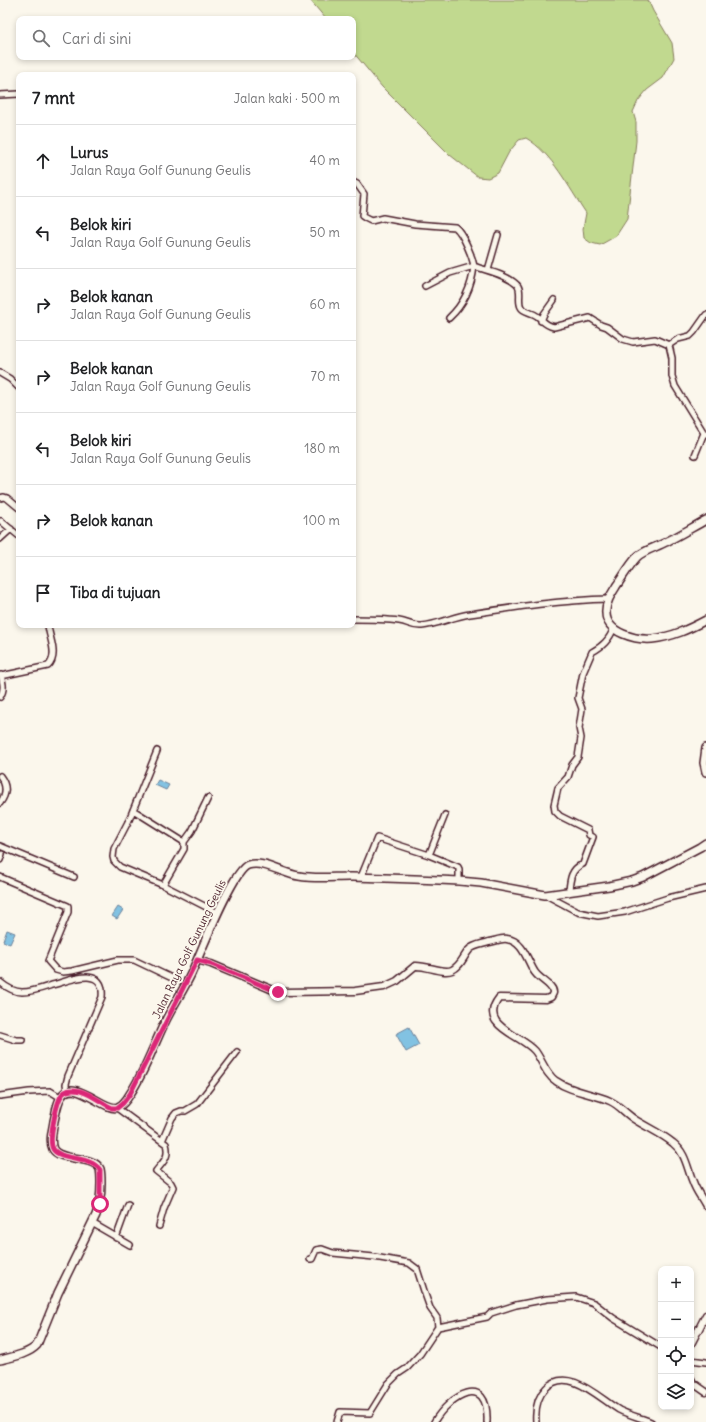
<!DOCTYPE html>
<html lang="id">
<meta charset="utf-8">
<style>
body{margin:0;font-family:Delius,sans-serif;background:#f6f6f6;color:#202124}
.controls{position:absolute;right:12px;bottom:12px;display:grid;overflow:hidden;border-radius:8px;box-shadow:0 2px 6px #0003}
.controls button{width:36px;height:36px;display:grid;place-items:center;padding:0;border:0;border-bottom:1px solid #e0e0e0;background:#fff;color:#202124;font:20px sans-serif}
.stop{position:absolute;width:12px;height:12px;margin:-9px;border:3px solid #db2777;border-radius:50%;background:#fff}
.stop.end{background:#db2777;border-color:#fff;box-shadow:0 1px 4px #0008}
.list{margin:0;padding:0;list-style:none}
h2{display:flex;justify-content:space-between;align-items:center;height:52px;margin:0;padding:0 16px;font-size:17px}
h2 small{font-size:13px;font-weight:400;color:#757577}
.list li{display:grid;grid-template-columns:26px 1fr auto;gap:12px;align-items:center;box-sizing:border-box;height:72px;padding:0 16px;border-top:1px solid #e0e0e0}
.list b{display:block;font-size:15px;white-space:nowrap}
.list p{margin:0;font-size:13px;white-space:nowrap;color:#757577}
.list em{font-size:13px;font-style:normal;color:#757577}
.icon{flex:none;width:22px;height:22px;fill:none;stroke:currentColor;stroke-width:2;stroke-linecap:round;stroke-linejoin:round}
.map{position:relative;flex:none;width:706px;height:1422px;overflow:hidden}
.search{position:absolute;background:#fff;box-shadow:0 2px 6px #0003;left:16px;top:16px;width:340px;height:44px;display:flex;align-items:center;gap:10px;box-sizing:border-box;padding:0 14px;border-radius:8px;color:#757577;font-size:15px}
.panel{position:absolute;background:#fff;box-shadow:0 2px 6px #0003;left:16px;top:72px;width:340px;height:556px;border-radius:8px}
.map>svg:first-child{display:block}
.green{fill:#c1d98f;stroke:#867c5d}
.water{fill:#82c2e2;stroke:#6c8199}
.lines{fill:none;stroke-linecap:round;stroke-linejoin:round}
.minor-casing{stroke:#4a1f2b;stroke-width:8}
.tertiary-casing{stroke:#4a1f2b;stroke-width:9}
.secondary-casing{stroke:#4a1f2b;stroke-width:10}
.minor{stroke:#fbf7ec;stroke-width:5}
.tertiary{stroke:#fbf7ec;stroke-width:6}
.secondary{stroke:#fbf7ec;stroke-width:7}
.route{stroke:#db2777;stroke-width:5}
.labels{text-anchor:middle;stroke-width:4;stroke-linejoin:round;paint-order:stroke}
.street-label{font-size:11px;fill:#4a1f2b;stroke:#fbf7ec}
</style>
<div class="map">
<svg width="706" height="1422" viewBox="0 0 706 1422">
<rect width="100%" height="100%" fill="#fbf7ec"/>
<filter id="ink" filterUnits="userSpaceOnUse"><feTurbulence type="fractalNoise" baseFrequency=".025" numOctaves="2"/><feDisplacementMap in="SourceGraphic" scale="8" xChannelSelector="R" yChannelSelector="G"/><feConvolveMatrix kernelMatrix="1 2 1 2 8 2 1 2 1" color-interpolation-filters="sRGB"/></filter>
<g filter="url(#ink)">
<path class="green" d="M310,0H648L653,11L672,43L674,58L663,78L647,90L638,101L633,112L636,122V141L627,219L616,236L600,245L591,243L584,238L583,229L586,213C569,188 552,153 526,138L519,140L509,152L498,173L488,178L478,177L450,155L382,87L353,52V19H326Z"/>
<path class="water" d="M158,780L169,785L166,790L155,785Z
M118,907L123,910L117,919L112,916Z
M7,930L15,933L10,944L3,941Z
M409,1027L419,1045L406,1052L396,1034Z"/>
<g class="lines">
<g class="minor-casing">
<path id="minor" d="M0,95L19,94
M353,182L357,184L364,194L362,216L365,218L371,221L383,218L415,224L455,227C463,233 472,256 474,266C487,271 505,274 516,284C523,289 517,301 521,307C523,312 532,312 537,316C544,321 544,325 554,327L590,318L601,325L607,327L623,339L633,342L655,339L669,345L672,358V376L675,386L704,433L706,434
M488,270L498,235
M425,286L450,273L474,266C472,286 464,304 449,318
M541,321L544,314L554,300
M669,345L678,339L690,336L694,332L706,315
M0,373L10,379L19,388
M695,455L704,433
M0,498L4,497L7,498L19,508
M1,521L19,536
M0,539L11,529
M353,619C368,619 384,619 399,621C408,622 412,627 422,626C437,625 454,616 470,614C516,607 562,600 609,599
M1,676L48,666C59,655 49,638 48,625
M0,697C5,690 3,683 1,675
M157,751L129,820L114,849L113,857L114,861L120,867L163,885L218,913
M0,776C7,785 7,794 0,803
M133,810L184,842V849L163,885
M184,842L192,831L208,798
M0,846L74,877
M429,855L445,815
M0,860L2,854
M0,877L68,906V912L48,961L56,970L63,972L72,971L118,960H134L176,980
M361,877L377,838L429,855L458,867L459,869V881
M569,891C570,879 571,869 583,864L593,837L589,835L588,830L560,816L555,811L554,805L558,788L568,777L572,765L578,757L581,738L579,728L582,709L578,698L583,673L592,652C603,646 609,640 614,628
M546,895L578,912L598,916L625,912L668,898L706,889
M0,982C6,987 14,992 22,992C32,992 43,988 52,985C69,981 105,964 102,997L68,1076L66,1084L67,1091
M0,1035L16,1040H22
M0,1096L29,1092L50,1091L60,1097
M117,1108L166,1144C170,1157 163,1162 156,1171L171,1183L173,1187L164,1208L159,1226
M162,1141L172,1118L176,1113L181,1111H185L197,1104L237,1052
M92,1223L130,1245
M116,1238L128,1205
M310,1259H312L316,1250L322,1249L333,1253L374,1257L409,1263L417,1269L425,1294L430,1308L437,1318L438,1327L420,1354L407,1368L398,1374L388,1384L370,1413L340,1412L337,1422
M438,1327L487,1317L491,1313L516,1305L547,1299L576,1297L594,1303L613,1318L661,1347
M691,1360L706,1362
M434,1422C449,1396 489,1371 487,1422
M536,1422C535,1409 537,1397 546,1388C568,1365 600,1399 619,1410C629,1415 641,1418 651,1422"/>
</g>
<g class="tertiary-casing">
<path id="tertiary" d="M197,960L211,964L273,990L284,992L355,991L384,987L397,981L415,966C426,965 443,974 452,970C461,966 463,957 469,950C473,945 484,944 489,942C495,941 502,938 507,939C523,941 527,960 534,971C538,979 554,985 553,993L551,997L546,999L499,998C477,1026 522,1035 535,1051C542,1060 546,1075 556,1081C571,1092 592,1093 610,1101C619,1105 625,1113 634,1119C646,1127 661,1133 673,1143C686,1153 687,1168 693,1182C696,1191 702,1198 706,1206
M691,1344L706,1315
M691,1379L693,1383L706,1392"/>
</g>
<g class="secondary-casing">
<path id="secondary" d="M706,520C693,527 680,535 666,542C657,547 644,550 637,557C631,563 622,578 617,585C612,593 605,603 606,613C606,633 636,640 652,639C672,637 689,629 706,620
M706,748L704,763L706,772
M0,1360C12,1357 29,1354 37,1345L58,1293L96,1215C100,1205 101,1194 101,1183C101,1179 101,1173 100,1169C94,1155 60,1162 53,1149C49,1141 53,1129 54,1121C56,1113 57,1103 61,1097C73,1075 105,1113 118,1107C123,1105 127,1099 130,1094C144,1073 153,1047 164,1024C172,1007 183,991 191,974C200,955 232,871 248,865C263,860 284,874 299,876C315,879 333,877 349,877C385,878 422,879 459,881L481,883L545,895L609,886L632,881L643,877L700,847L706,843"/>
</g>
<use href="#minor" class="minor"/>
<use href="#tertiary" class="tertiary"/>
<use href="#secondary" class="secondary"/>
</g>
</g>
<g class="lines" filter="url(#ink)">
<path class="route" d="M100,1204V1170C90,1155 61,1161 53,1149C48,1141 56,1107 60,1098C62,1093 67,1090 73,1090C87,1090 100,1102 112,1108H117L123,1103L130,1094L197,960L211,964L278,992"/>
</g>
<g class="labels">
<g class="street-label">
<text transform="translate(189 949) rotate(-64)" y="4">Jalan Raya Golf Gunung Geulis</text>
</g>
</g>
</svg>
<div class="controls">
<button>+</button>
<button>−</button>
<button><svg class="icon" aria-label="locate" viewBox="0 0 24 24"><circle cx="12" cy="12" r="6"/><path d="M12 2v4M12 18v4M2 12h4M18 12h4"/></svg></button>
<button><svg class="icon" aria-label="layers" viewBox="0 0 24 24"><path d="M12 4l9 5-9 5-9-5zM3 14l9 5 9-5"/></svg></button>
</div>
<div class="stop" style="left:100px;top:1204px"></div>
<div class="stop end" style="left:278px;top:992px"></div>
<div class="search"><svg class="icon" aria-label="search" viewBox="0 0 24 24"><circle cx="10" cy="10" r="6"/><path d="M15 15l6 6"/></svg>Cari di sini</div>
<section class="panel">
<h2>7 mnt<small>Jalan kaki · 500 m</small></h2>
<ul class="list">
<li><svg class="icon" aria-label="ahead" viewBox="0 0 24 24"><path d="M12 20V5M6 11l6-6 6 6"/></svg><div><b>Lurus</b><p>Jalan Raya Golf Gunung Geulis</p></div><em>40 m</em></li>
<li><svg class="icon" aria-label="left" viewBox="0 0 24 24"><path d="M17 20v-9H6M10 6l-5 5 5 5"/></svg><div><b>Belok kiri</b><p>Jalan Raya Golf Gunung Geulis</p></div><em>50 m</em></li>
<li><svg class="icon" aria-label="right" viewBox="0 0 24 24"><path d="M7 20v-9h11M14 6l5 5-5 5"/></svg><div><b>Belok kanan</b><p>Jalan Raya Golf Gunung Geulis</p></div><em>60 m</em></li>
<li><svg class="icon" aria-label="right" viewBox="0 0 24 24"><path d="M7 20v-9h11M14 6l5 5-5 5"/></svg><div><b>Belok kanan</b><p>Jalan Raya Golf Gunung Geulis</p></div><em>70 m</em></li>
<li><svg class="icon" aria-label="left" viewBox="0 0 24 24"><path d="M17 20v-9H6M10 6l-5 5 5 5"/></svg><div><b>Belok kiri</b><p>Jalan Raya Golf Gunung Geulis</p></div><em>180 m</em></li>
<li><svg class="icon" aria-label="right" viewBox="0 0 24 24"><path d="M7 20v-9h11M14 6l5 5-5 5"/></svg><div><b>Belok kanan</b></div><em>100 m</em></li>
<li><svg class="icon" aria-label="arrive" viewBox="0 0 24 24"><path d="M6 21V4h12l-3 4 3 4H6"/></svg><div><b>Tiba di tujuan</b></div></li>
</ul>
</section>
</div>
